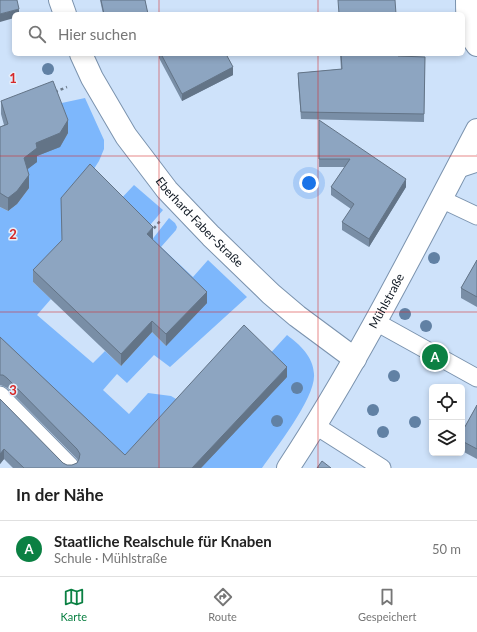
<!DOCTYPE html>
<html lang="de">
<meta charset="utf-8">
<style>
body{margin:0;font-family:Lato,sans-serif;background:#f2f2f2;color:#222}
.controls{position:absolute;right:12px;bottom:12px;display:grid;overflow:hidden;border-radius:6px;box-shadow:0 2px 6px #0003}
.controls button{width:36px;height:36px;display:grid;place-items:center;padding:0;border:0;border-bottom:1px solid #e0e0e0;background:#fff;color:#222;font:20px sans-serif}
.you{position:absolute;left:309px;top:183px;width:14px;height:14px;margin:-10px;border:3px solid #fff;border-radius:50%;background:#1a73e8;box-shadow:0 0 0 6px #1a73e833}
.badge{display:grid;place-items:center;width:26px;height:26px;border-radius:50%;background:#0b8043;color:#fff;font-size:13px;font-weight:700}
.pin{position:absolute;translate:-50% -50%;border:2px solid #fff;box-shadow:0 1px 4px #0006}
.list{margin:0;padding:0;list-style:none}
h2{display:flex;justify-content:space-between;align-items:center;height:52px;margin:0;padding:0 16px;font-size:17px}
h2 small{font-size:13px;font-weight:400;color:#767676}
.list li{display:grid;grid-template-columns:26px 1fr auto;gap:12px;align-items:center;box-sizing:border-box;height:56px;padding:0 16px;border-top:1px solid #e0e0e0}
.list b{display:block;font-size:15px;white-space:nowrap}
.list p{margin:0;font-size:13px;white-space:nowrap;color:#767676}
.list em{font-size:13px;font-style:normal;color:#767676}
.icon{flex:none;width:22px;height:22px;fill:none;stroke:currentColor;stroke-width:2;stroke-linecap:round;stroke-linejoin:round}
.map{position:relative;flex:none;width:477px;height:468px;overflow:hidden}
.search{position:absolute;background:#fff;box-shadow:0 2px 6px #0003;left:12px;right:12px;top:12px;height:44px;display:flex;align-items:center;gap:10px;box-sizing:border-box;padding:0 14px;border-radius:6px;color:#767676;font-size:15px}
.sheet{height:108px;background:#fff}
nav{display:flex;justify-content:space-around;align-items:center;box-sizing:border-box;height:56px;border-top:1px solid #e0e0e0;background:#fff;font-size:11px;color:#767676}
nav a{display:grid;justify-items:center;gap:2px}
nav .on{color:#0b8043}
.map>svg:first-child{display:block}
.green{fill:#7db7fc}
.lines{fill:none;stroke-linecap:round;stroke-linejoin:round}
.service-casing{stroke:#7b93ae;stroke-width:19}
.minor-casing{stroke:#7b93ae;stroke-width:24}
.tertiary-casing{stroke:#7b93ae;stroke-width:24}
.path{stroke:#6d7c8c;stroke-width:2.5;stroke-dasharray:3 3;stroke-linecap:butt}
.service{stroke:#fff;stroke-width:17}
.minor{stroke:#fff;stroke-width:22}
.tertiary{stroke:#fff;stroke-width:22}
.tree{fill:#6181a4}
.wall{fill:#798ea6}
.shaded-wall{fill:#637487}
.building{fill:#8da5c1;stroke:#637487}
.grid{fill:none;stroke:#d62828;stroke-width:1;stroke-opacity:0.55}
.labels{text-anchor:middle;stroke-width:3;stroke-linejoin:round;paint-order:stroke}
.street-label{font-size:12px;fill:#0f1822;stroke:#e4eefa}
.grid-label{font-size:13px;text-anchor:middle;font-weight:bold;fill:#d62828;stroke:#e4eefa;stroke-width:3;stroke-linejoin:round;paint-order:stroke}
</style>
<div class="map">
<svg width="477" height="468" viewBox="0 0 477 468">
<rect width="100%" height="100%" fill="#cee2fa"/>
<path class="green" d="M85,98L104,140V149L99,161L90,175L62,252L33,282L51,299L37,315L93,363L105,351L121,366L152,332L166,346L147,246L169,218L175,223L177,227L176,230L161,247L193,277L208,260L247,297L170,367L154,355L127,383L117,374L103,390L129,414L148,393L171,396L183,403L143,446L99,468L0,348V207L8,211L17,204L29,188L24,172L36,156L61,144L68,133L57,104Z
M134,185L163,210L145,231L117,203Z
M287,335C300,345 313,356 314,374C316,397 276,448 262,468H201L267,357Z"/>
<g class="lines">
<g class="service-casing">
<path id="service" d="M456,170L477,163
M441,199L477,216
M376,322L477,378
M0,395L70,466
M316,426L382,468"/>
</g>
<g class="minor-casing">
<g id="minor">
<path d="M60,0L65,14"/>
<path d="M467,0C467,15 467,33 477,45"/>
<path id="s1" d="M81,54L92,78L126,136L167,190L211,236L271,294L297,316L355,359"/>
</g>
</g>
<g class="tertiary-casing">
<g id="tertiary">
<path id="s2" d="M288,468C359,360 417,244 477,130"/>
</g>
</g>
<path class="path" d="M55,92L67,87
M150,233L160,221"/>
<use href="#service" class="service"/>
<use href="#minor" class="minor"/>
<use href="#tertiary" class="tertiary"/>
</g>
<g class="tree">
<circle cx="48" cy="69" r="6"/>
<circle cx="434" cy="258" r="6"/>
<circle cx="405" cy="314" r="6"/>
<circle cx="426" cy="326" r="6"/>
<circle cx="394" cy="376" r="6"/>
<circle cx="297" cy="388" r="6"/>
<circle cx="373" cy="410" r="6"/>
<circle cx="277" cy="421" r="6"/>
<circle cx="415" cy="422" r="6"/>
<circle cx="383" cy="432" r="6"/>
</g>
<path class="wall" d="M100,0H145L148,14H103Z
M159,54H226L233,75L182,101L159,58Z
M340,54H398V56L425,57L424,122L301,119L298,81V73L341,69Z
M1,101L68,133L60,147L37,156V162L27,169L29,188L17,204L8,211L0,207V127L4,125L1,114Z
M319,120L406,187L369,247L342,230V222L351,209L331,195V187L345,167H319Z
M61,198L153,239H152L207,303L166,346L152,332L121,366L33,282V270L62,241Z
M477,260V307L461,298V288Z
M0,337L125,455L287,377L201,468H13L4,459L0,464V399L63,463L67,465H72L77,463L78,461L77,459L7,388L3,386L0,385Z
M477,405V459L462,451V432Z"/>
<path class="shaded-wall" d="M19,9V14H14V18L0,22V14Z
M233,67V75L182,101V94Z
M68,120V133L60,147L37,156V162L24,172V158L36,143Z
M29,175V188L17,204L8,211V198Z
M406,179V187L369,247V239Z
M153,227V239L147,246V234Z
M207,292V303L166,346V334Z
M152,321V332L121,366V354Z
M287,367V377L201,468H192Z
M4,449V459L0,464V454Z"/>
<path class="building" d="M0,0H17L19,9L0,14Z
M101,0H145L148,14H104Z
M338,0H395L396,14H339Z
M161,54H226L233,67L182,94Z
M341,54H398V56L425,57L424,114L301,112L298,73L342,69Z
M53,81L68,120L60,133L36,143L37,148L24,158L29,175L17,191L8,198L0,193V127L8,124L1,101Z
M319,120L406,179L369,239L342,222L354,204L331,187L350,159H319Z
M90,164L153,227L147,234L207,292L166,334L152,321L121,354L33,270L62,240L61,198Z
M477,260V297L461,288Z
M244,325L287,367L192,468H24L4,449L0,454V399L63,463L67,465H72L77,463L79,459L80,454L77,449L7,378L3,375H0V337L125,455Z
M477,405V449L462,441V432Z
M322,461L331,468H317Z"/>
<path class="grid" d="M159,0V14M318,0V14M159,54V468M318,54V468M0,156H477M0,312H477"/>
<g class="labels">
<g class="street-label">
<text dy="4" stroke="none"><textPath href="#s1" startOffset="207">Eberhard-Faber-Straße</textPath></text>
<text dy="4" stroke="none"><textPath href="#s2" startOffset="194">Mühlstraße</textPath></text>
</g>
</g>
<g class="grid-label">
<text x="13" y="83">1</text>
<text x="13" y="239">2</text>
<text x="13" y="395">3</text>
</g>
</svg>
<div class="controls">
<button><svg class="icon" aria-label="locate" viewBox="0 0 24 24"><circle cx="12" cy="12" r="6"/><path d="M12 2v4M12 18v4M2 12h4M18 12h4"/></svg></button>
<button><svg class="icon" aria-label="layers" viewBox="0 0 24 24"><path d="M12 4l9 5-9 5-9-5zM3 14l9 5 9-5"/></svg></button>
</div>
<div class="you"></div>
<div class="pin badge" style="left:435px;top:357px">A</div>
<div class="search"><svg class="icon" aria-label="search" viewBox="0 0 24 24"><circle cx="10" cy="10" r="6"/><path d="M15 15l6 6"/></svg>Hier suchen</div>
</div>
<section class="sheet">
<h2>In der Nähe<small></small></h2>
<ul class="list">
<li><span class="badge">A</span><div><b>Staatliche Realschule für Knaben</b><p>Schule · Mühlstraße</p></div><em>50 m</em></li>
</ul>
</section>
<nav>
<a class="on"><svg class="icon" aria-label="map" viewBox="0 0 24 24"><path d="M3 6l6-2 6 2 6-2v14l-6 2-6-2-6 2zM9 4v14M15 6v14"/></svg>Karte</a>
<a><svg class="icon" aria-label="directions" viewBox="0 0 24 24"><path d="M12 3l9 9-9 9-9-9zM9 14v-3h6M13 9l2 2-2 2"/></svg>Route</a>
<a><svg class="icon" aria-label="saved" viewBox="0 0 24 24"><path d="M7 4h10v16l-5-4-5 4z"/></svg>Gespeichert</a>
</nav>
